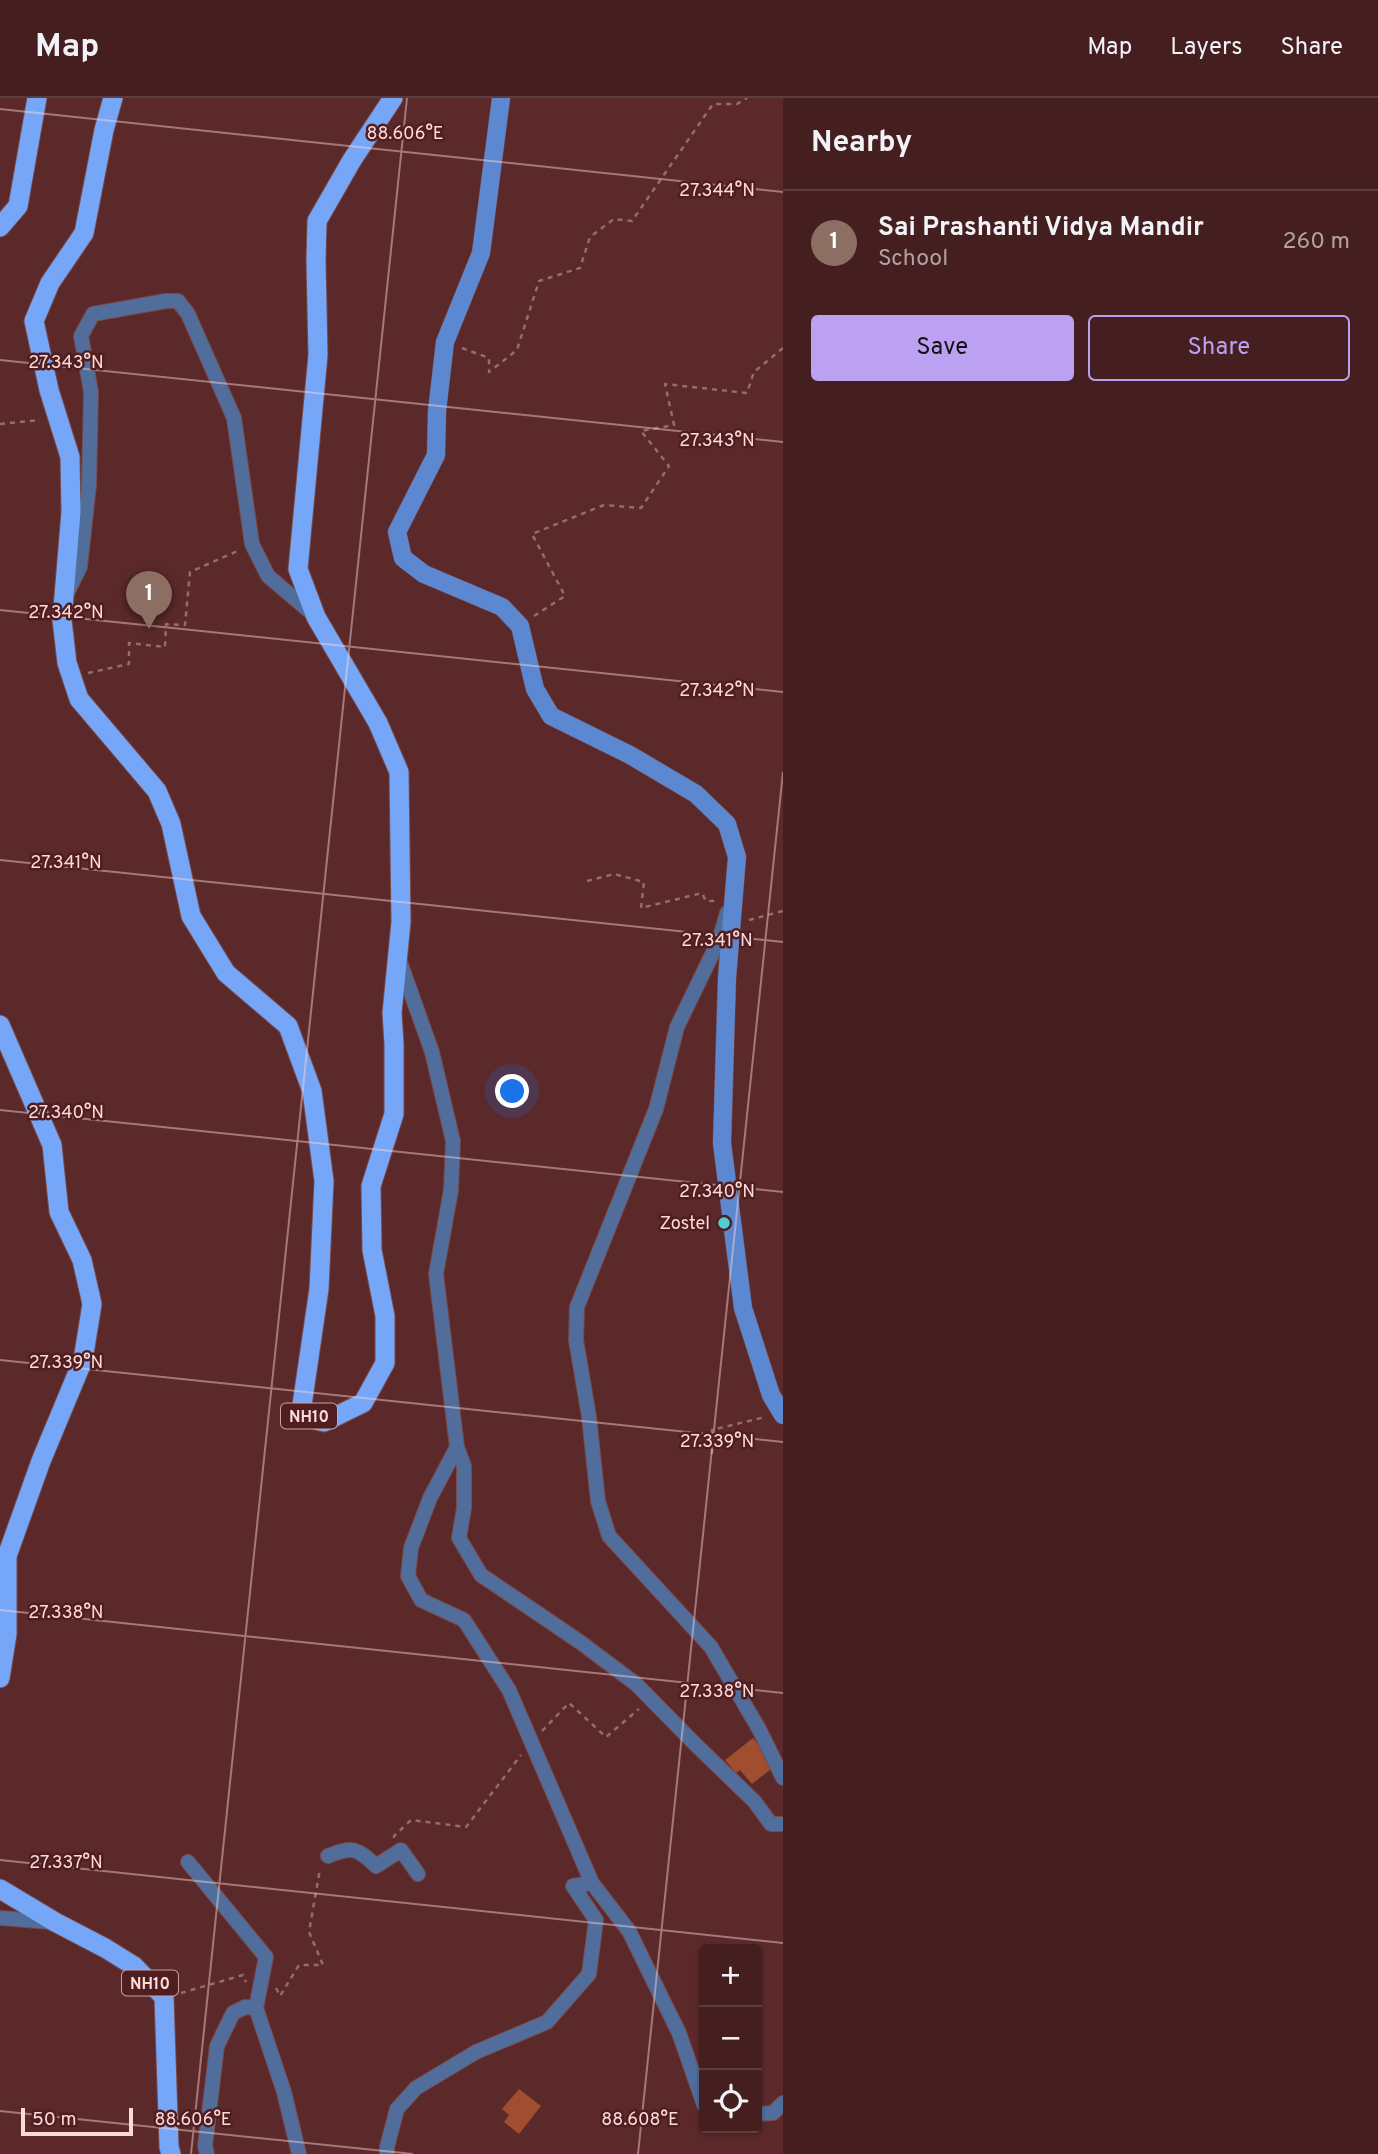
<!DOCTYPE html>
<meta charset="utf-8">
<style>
body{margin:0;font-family:Overpass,sans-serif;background:#4f2c2d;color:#f1f3f6}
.controls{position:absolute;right:21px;bottom:21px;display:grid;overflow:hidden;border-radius:7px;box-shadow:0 2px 5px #0004}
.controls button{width:63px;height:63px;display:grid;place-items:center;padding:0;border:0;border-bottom:2px solid #5d3d3e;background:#451f20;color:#f1f3f6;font:35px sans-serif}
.scale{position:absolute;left:21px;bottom:18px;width:112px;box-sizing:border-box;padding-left:7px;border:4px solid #fcdad9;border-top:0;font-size:19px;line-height:24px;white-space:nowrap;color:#fcdad9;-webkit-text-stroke:5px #501e20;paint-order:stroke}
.you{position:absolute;left:513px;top:994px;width:24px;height:24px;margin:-18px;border:5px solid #fff;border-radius:50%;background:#1a73e8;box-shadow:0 0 0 10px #1a73e833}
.badge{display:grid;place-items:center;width:46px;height:46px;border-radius:50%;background:#bca0f2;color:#fff;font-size:23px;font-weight:700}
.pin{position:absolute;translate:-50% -58px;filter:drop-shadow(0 2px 4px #0008)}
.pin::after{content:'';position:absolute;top:37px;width:24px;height:21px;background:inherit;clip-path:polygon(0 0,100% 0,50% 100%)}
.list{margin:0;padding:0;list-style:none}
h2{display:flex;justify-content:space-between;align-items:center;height:91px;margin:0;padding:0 28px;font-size:30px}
h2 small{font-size:23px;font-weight:400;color:#b0a2a5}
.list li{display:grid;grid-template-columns:46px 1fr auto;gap:21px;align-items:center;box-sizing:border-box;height:105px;padding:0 28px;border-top:2px solid #5d3d3e}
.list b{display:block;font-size:26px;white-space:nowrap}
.list p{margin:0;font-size:23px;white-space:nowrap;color:#b0a2a5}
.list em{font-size:23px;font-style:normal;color:#b0a2a5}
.actions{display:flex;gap:14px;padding:21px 28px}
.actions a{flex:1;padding:16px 0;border:2px solid #bca0f2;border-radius:7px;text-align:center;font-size:24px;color:#bca0f2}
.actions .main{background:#bca0f2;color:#111}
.icon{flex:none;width:38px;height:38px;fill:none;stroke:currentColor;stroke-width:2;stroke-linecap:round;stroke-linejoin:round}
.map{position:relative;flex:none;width:783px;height:2056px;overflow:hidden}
header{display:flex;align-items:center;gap:42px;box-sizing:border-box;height:98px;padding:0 35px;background:#451f20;border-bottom:2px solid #5d3d3e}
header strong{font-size:33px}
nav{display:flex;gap:38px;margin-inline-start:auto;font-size:24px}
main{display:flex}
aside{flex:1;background:#451f20}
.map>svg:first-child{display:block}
.building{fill:#a04e2f}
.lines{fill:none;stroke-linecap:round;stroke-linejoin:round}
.minor-casing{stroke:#79494a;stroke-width:16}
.secondary-casing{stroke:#79494a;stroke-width:19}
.trunk-casing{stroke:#79494a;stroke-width:21}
.path{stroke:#976a6b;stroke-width:2.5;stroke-dasharray:5 5;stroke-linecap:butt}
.minor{stroke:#516d9b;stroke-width:14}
.secondary{stroke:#5c88d1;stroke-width:18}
.trunk{stroke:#76a6f7;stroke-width:19}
.ticks{fill:none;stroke:#fcdad9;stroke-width:2;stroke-opacity:0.45}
.poi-dot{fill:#51ccd3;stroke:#501e20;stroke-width:2.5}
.labels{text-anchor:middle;stroke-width:5;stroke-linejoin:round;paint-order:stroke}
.shield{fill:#501e20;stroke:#c8a2a2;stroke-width:2}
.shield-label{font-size:16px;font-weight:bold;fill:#fcdad9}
.poi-label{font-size:18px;fill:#fcdad9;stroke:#501e20;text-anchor:end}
.ticks-label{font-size:18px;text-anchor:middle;fill:#fcdad9;stroke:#501e20;stroke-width:5;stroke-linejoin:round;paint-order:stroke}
</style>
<header>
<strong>Map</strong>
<nav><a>Map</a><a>Layers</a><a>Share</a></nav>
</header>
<main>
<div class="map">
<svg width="783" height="2056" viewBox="0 0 783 2056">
<rect width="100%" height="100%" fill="#5c292a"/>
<path class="building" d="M753,1640L775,1668L752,1686L740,1672L736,1675L725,1662Z
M519,1991L541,2008L519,2036L504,2024L509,2017L502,2011Z"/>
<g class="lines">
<g class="minor-casing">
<path id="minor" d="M68,493L80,469L89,387L91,294L81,238L93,216L166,203H178L188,216L234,320L252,446L268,478L315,518
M727,815L720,840L677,929L656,1011L577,1209L576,1242L589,1319L598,1403L609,1438L711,1549L759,1631L783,1680
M400,864L432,954L453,1043L451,1092L436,1176L457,1349L464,1368V1410L459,1440L481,1477L580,1544L636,1586L696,1647L754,1703L771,1726H783
M457,1349L430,1400L411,1450L408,1478L421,1502L464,1522L509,1592L592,1785L629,1833L679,1935L704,2007
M328,1758C353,1748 357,1750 376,1768L401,1752L418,1776
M188,1764L266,1859L256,1910
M0,1820L51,1824
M757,2016L773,2015L783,2005
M207,2056L205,2048L217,1948L233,1915L245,1909L256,1910L284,1994L299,2056
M387,2056V2049L397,2011L416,1990L476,1954L547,1924L589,1876L596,1822L573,1788L592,1785"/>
</g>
<g class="secondary-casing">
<path id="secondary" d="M501,0L481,155L445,244L437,313L436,357L397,434L403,460L424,476L502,509L520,528L535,591L551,618L630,657L696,696L727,726L737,759L727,880L722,1045L743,1210L771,1297L783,1317"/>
</g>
<g class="trunk-casing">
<path id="trunk" d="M113,0L104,32L84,135L50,185L34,223L49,292L70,359L71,414L62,522L67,565L79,601L157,693L171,726L191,818L226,875L288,928L312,993L324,1083L319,1191L302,1307C305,1318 313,1322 324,1324L363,1305L385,1265V1218L372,1152L371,1088L394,1016V946L392,915L401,824L399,674L378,625L316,519L298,471L318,257L316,163L317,123L352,62L393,0
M0,129L18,108L37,0
M0,927L52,1047L59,1114L82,1162L92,1206L83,1262L41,1363L7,1458V1536L0,1580
M0,1791L55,1824L105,1850L134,1868L164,1899L169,2049L171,2056"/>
</g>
<path class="path" d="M462,250L489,260V274L517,252L539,183L580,170L590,139L614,121L632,123L713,6H737L747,0
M0,326L40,322
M534,518L565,498L532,436L604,407L641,410L669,368L641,333L674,327L665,286L747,295L754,274L783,250
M88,575L129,566V545L165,549L166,526L185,527L190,474L240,452
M587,783L614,776L644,784L641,810L702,795L706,803H717
M749,822L783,813
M712,1356V1332L765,1319
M542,1633L569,1605L606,1639L639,1611
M394,1740V1738L411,1722L466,1729L521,1657
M276,1890L280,1898L299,1867H323L309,1834L320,1771
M181,1895L243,1877L246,1884"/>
<use href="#minor" class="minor"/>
<use href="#secondary" class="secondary"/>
<use href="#trunk" class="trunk"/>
</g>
<path class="ticks" d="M0,11L783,94M0,262L783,344M0,512L783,594M0,762L783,844M0,1012L783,1094M0,1262L783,1344M0,1512L783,1595M0,1762L783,1845M0,2013L413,2056M191,2056L407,0M638,2056L783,674"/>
<circle class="poi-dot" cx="724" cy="1125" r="7"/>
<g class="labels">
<g class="shield">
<rect x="281" y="1305.5" width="56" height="25" rx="5"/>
<rect x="122" y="1872.5" width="56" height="25" rx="5"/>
</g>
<g class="shield-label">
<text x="309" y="1324">NH10</text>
<text x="150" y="1891">NH10</text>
</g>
<g class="poi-label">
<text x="710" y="1131">Zostel</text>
</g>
</g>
<g class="ticks-label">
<text x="405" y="41">88.606°E</text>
<text x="717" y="98">27.344°N</text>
<text x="66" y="270">27.343°N</text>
<text x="717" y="348">27.343°N</text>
<text x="66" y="520">27.342°N</text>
<text x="717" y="598">27.342°N</text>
<text x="66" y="770">27.341°N</text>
<text x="717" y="848">27.341°N</text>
<text x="66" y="1020">27.340°N</text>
<text x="717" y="1099">27.340°N</text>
<text x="66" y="1270">27.339°N</text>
<text x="717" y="1349">27.339°N</text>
<text x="66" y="1520">27.338°N</text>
<text x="717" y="1599">27.338°N</text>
<text x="66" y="1770">27.337°N</text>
<text x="193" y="2027">88.606°E</text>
<text x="640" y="2027">88.608°E</text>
</g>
</svg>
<div class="controls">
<button>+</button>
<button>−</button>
<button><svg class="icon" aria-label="locate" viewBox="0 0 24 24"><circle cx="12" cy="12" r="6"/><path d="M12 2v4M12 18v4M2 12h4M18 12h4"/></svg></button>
</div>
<div class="scale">50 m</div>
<div class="you"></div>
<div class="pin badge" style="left:149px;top:531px;background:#8d6e63">1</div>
</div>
<aside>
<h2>Nearby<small></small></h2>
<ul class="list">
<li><span class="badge" style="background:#8d6e63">1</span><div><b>Sai Prashanti Vidya Mandir</b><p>School</p></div><em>260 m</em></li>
</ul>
<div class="actions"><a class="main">Save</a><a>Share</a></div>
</aside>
</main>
